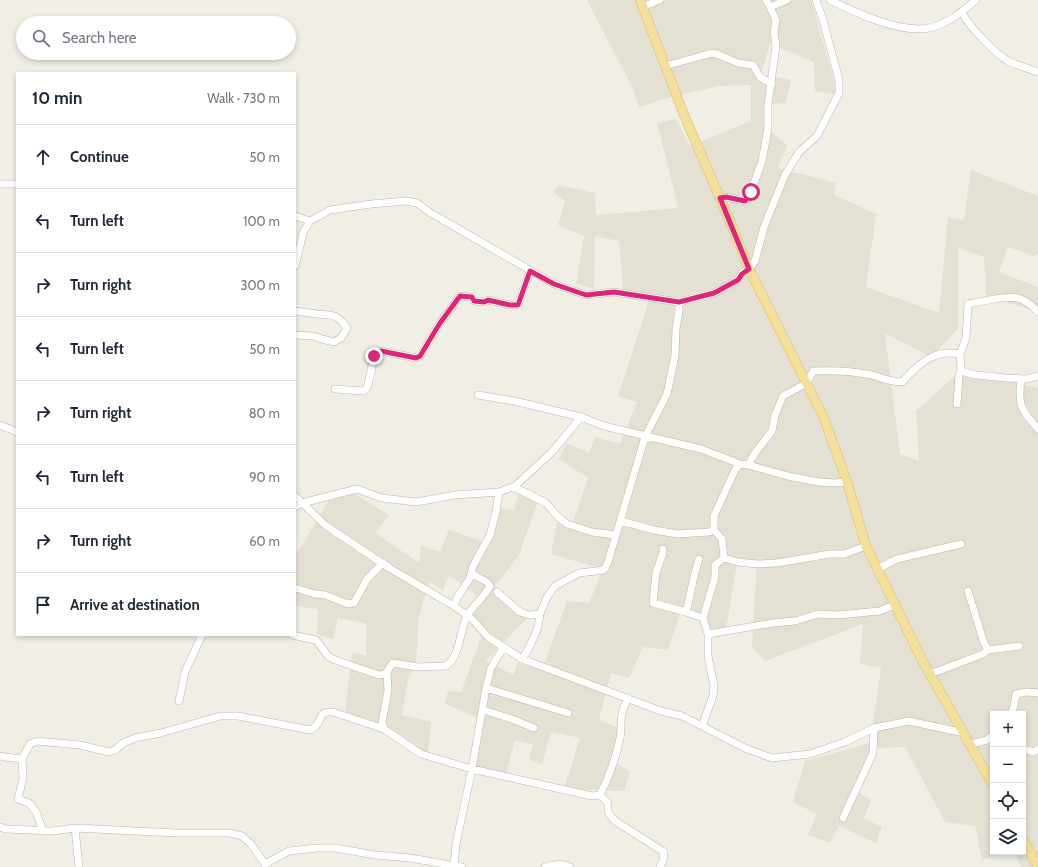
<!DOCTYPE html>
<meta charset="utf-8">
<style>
body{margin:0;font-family:Cabin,sans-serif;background:#f2f2f3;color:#1f2937}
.controls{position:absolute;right:12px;bottom:12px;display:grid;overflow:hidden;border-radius:0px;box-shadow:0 2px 6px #0003}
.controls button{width:36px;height:36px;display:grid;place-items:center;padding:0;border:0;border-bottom:1px solid #e0e1e3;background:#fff;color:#1f2937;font:20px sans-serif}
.stop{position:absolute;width:12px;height:12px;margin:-9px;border:3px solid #db2777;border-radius:50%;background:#fff}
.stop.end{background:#db2777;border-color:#fff;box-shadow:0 1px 4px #0008}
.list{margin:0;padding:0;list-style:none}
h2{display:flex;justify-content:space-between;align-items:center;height:52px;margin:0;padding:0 16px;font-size:17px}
h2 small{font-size:13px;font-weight:400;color:#747a83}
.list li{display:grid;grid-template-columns:26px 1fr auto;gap:12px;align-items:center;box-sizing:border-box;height:64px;padding:0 16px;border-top:1px solid #e0e1e3}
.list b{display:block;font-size:15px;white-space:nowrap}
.list em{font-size:13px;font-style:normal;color:#747a83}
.icon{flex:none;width:22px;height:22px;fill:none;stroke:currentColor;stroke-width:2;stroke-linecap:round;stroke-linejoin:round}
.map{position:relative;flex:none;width:1038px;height:867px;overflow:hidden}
.search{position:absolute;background:#fff;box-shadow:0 2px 6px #0003;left:16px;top:16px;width:280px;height:44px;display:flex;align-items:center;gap:10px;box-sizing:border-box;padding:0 14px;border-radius:22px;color:#747a83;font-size:15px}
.panel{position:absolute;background:#fff;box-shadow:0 2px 6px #0003;left:16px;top:72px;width:280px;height:564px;border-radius:0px}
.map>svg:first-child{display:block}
.residential{fill:#e4e0d4}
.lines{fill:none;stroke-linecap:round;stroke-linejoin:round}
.minor-casing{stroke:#bbb6a9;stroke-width:8}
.major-casing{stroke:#d6bd6e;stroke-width:10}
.minor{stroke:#fff;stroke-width:7}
.major{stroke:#f3df9c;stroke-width:9}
.route{stroke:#db2777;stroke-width:5}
</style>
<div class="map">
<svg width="1038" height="867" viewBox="0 0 1038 867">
<rect width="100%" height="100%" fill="#f1eee6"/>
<path class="residential" d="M587,0H811L838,95L815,91L814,62L770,44L761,74L791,80L786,103L771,104L770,131L787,145L778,168L836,183L834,195L876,214L866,287L939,313L948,217L964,220L971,170L1038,196V254L1034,256L1008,247L999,272L1038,287V312L986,296L984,257L959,248L958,329L931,357L885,333L900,454L919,461L916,411L963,369L1038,388V867H1021L1014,852H1023V714H993V852H1006L982,860L975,826L945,822L905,747L877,748L856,791L871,800L864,818L882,827L876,843L839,826L830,843L808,835L817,814L793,802L805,761L870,743L881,668L860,664L863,624L765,661L752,647L757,560L737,563L726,629L709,633L701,618L680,614L668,650L643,647L629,678L611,673L599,720L619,728L611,760L630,772L624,791L564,789L580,738L551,732L542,765L529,759L533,744L515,740L506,775L470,768L478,718L445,704L448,691L461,692L483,632L468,616L479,597L449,575L443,590L429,582L418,621L416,665L408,679L402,715L431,722L428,755L345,711L352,653L366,655L367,624L338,618L333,639L317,634L318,609L295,606V550L298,552L329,500L351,492L389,515L375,533L419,563L421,545L440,552L449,530L487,543L500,508L514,510L521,487L539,498L519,555L495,586L528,617L486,661L514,675L517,662L542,670L567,601L589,603L603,569L551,554L557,523L573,522L588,478L559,459L566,443L589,453L595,437L620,444L637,402L618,396L649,301L624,294L619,241L595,236L594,289L576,283L584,236L558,225L565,201L554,193L558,185L595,193L596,215L678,208L657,123L676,119L690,146L751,121V85L719,86L671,97L639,107L632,87Z"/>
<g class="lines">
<g class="minor-casing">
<path id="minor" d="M766,0L770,7L787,0
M830,0C856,13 891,29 920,29C941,29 961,13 976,0
M642,7L660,0
M962,11C966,24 996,54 1008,61C1018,66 1028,68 1038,72
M665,66L712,53L717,54L738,63L753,65L760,77L772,84
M0,184H17
M720,197H726L745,201L751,192L762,161L768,129V104L776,46L774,32L776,20L770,7
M295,216L310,221
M295,266L303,233L310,221L330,210L371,204L406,201L417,203L429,212L554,284L586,295L614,292L679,302L714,293L738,280L742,273L749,269L755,261L764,227L785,175L799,152L817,136L839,93V80L823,20L816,0
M295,311C302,312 310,313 317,314C332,315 338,314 347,328L341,338L334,342L322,339L313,336L295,335
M960,354L961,371L976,375L1006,378L1026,379L1038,376
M1021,379C1018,405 1020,409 1038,429
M335,389L363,391L366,389L368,385L374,356L381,351L416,358L420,356L440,323L460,296L472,297L474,301L484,302L488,300L510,305H518L530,271
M478,395L514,401L581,417L604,426L701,449L740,464L748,465L788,476L819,482L834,483L847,482
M957,404L959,375L961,371
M0,425L17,432
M748,465L755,453L772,431L775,415L783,396L807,383L813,371C833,370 852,371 872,375C882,378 891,382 902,382C919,364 933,349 960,354L966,338L968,304C981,302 1008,294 1021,299C1027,301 1033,307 1038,312
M515,486L552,452L581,417
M295,496L325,525L391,569L454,606L472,619L488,637L522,659L661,711L682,716L747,749L772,758L810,754L845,742L874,728L909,721L964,733
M295,507L302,503L357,489L382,498L416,502L455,495L499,492L515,486L518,489L546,503L557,516L567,524L592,532L616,535
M621,521L654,530L678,534L709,532L714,530V516L735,470L740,464
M714,530L722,539L724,558L738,562L747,563L759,564L777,563L830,554H844L866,546
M663,549V553L656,573L653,603L686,612
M699,559C693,577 691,594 686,612L703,618L708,634V656L714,686L713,696L702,726
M877,569L897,559L961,544
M295,588L315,594L325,595L348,604L354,603L367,579L383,563
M968,591L984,643L988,650
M497,592L520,612L529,615L540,614
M454,606L457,598L470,578L473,566L490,535L496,512L499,492
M703,618L715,577V565L724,558
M708,634L773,623L795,621L818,614L838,615L880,611L894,605
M292,635L316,640L328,656L335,660L379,675C389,675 387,669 393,663L417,667L445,666C460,659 460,629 467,616C473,605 484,598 490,586L487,582L472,574
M522,659L528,650L533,639L538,627L540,614L547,597L555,586L579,573L604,570L608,562L645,437L667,394L675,355L676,329L679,310V302
M387,673L388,691L382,722L384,729L421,754L472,769L592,796L600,795L608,803V812L615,821L664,852L663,861L660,867
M930,674L983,654L988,650L1019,646
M486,688L568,713
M179,701L185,672L202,635
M483,710L512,719L534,728
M1011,714L1014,706L1016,694L1026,692L1038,693
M971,744L987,740L993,735
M1023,749L1034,752L1038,749
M0,756L5,757L22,759L30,744L37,741L80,745L109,752L115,750L123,743L135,738L161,733L220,716H238L310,730C312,729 314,728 316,726C323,718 318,711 333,712L384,729
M22,759L23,778L18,799L29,803L36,812L43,831
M600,795C609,777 616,758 620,738C621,733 621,728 621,722C621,714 624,706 628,698
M843,818L873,753L874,728
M0,827L6,829L53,831L75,828L176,833H230L242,836L251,844L265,864V867
M75,828L79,867
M265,864L289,851L317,848H335L375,855L410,858L462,867
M454,867L456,844L472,769L486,688L491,668L503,648
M545,867C555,864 561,863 570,867"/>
</g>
<g class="major-casing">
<path id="major" d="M640,0L684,115L730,221L749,269L824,418L847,482L866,546L873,560L922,660L993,785
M1023,840L1038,867"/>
</g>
<use href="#minor" class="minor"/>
<use href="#major" class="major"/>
</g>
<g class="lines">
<path class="route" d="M374,356L381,351L416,358L420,356L440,323L460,296L472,297L474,301L484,302L488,300L510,305H518L530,271L554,284L586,295L614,292L679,302L714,293L738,280L742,274L749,269L720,198L726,197L745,201L751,192"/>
</g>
</svg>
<div class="controls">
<button>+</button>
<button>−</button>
<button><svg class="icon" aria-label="locate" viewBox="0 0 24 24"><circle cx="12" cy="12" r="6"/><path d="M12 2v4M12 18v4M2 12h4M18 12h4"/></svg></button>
<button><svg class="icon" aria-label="layers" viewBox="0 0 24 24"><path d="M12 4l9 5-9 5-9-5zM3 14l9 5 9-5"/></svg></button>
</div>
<div class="stop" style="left:751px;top:192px"></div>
<div class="stop end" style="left:374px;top:356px"></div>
<div class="search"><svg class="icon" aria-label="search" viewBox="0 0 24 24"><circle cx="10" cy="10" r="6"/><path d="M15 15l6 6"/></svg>Search here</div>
<section class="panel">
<h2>10 min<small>Walk · 730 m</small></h2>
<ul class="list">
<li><svg class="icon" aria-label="ahead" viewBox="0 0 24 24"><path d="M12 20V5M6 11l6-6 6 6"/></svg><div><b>Continue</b></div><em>50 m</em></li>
<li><svg class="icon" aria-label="left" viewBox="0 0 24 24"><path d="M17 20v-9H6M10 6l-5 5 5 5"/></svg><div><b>Turn left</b></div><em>100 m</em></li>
<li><svg class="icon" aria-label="right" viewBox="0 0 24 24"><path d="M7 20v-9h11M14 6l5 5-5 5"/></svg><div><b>Turn right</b></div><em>300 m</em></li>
<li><svg class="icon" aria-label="left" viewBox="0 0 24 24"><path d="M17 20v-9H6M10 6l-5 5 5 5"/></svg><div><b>Turn left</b></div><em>50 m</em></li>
<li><svg class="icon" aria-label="right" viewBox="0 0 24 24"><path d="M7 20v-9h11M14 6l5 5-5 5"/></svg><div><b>Turn right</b></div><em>80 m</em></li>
<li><svg class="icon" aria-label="left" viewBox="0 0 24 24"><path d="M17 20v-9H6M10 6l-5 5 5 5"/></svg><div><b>Turn left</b></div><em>90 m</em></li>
<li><svg class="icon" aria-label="right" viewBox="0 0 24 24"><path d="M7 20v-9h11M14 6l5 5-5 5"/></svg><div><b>Turn right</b></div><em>60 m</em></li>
<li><svg class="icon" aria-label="arrive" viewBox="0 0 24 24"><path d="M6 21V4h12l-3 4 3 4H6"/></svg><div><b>Arrive at destination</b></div></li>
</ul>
</section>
</div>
